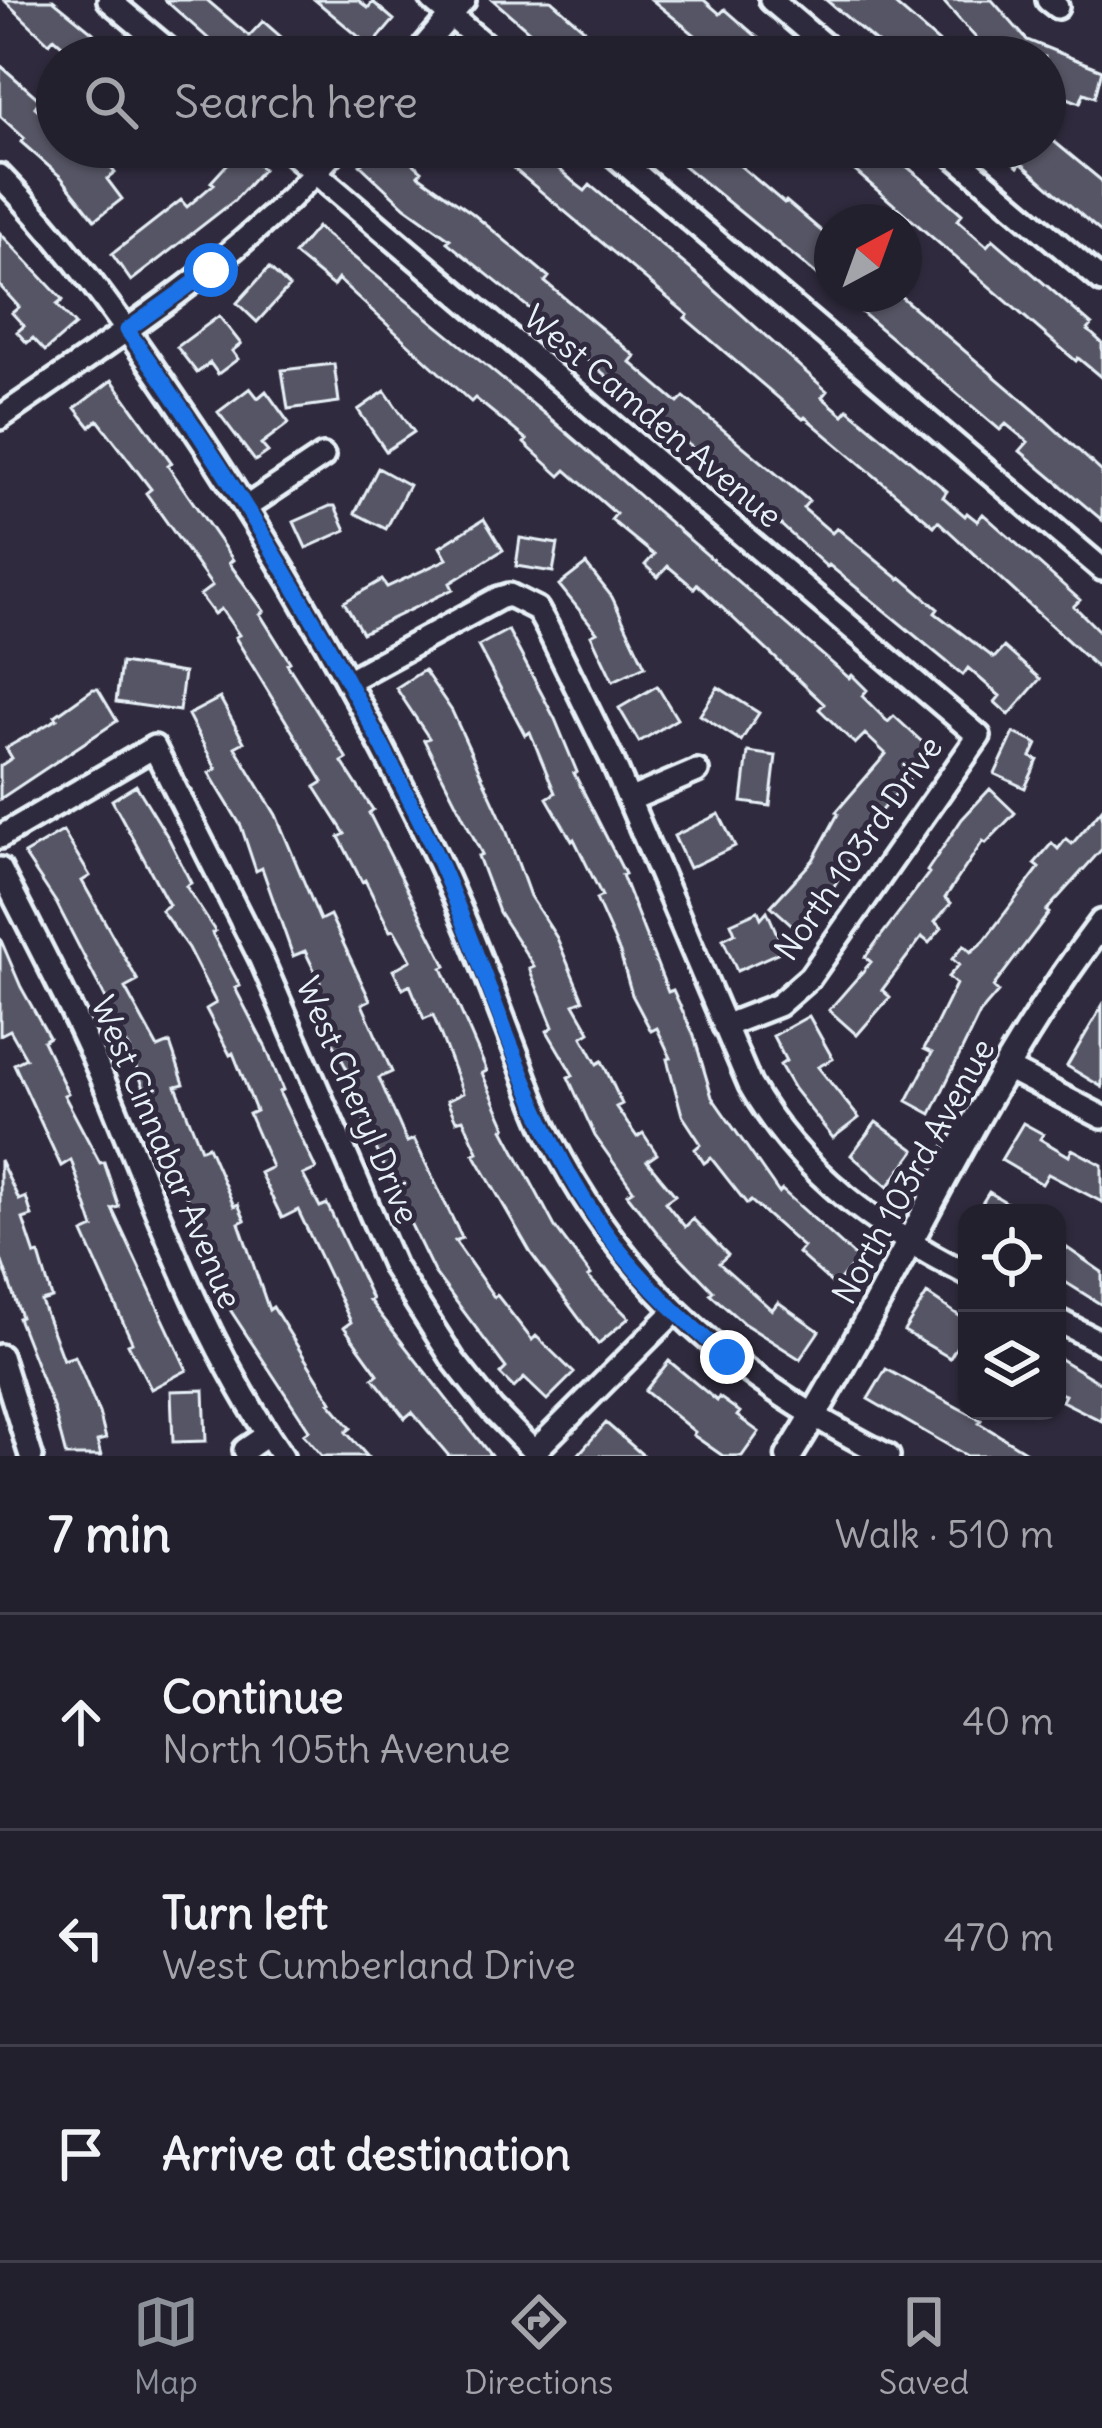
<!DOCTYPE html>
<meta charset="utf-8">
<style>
body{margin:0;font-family:Delius,sans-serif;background:#2b2836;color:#f1f3f6}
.controls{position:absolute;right:36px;bottom:36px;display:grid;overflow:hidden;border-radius:24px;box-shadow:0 3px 9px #0004}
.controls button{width:108px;height:108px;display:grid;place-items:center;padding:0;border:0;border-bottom:3px solid #403e4a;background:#23202e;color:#f1f3f6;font:60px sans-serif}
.compass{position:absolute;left:814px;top:204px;width:108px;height:108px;border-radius:50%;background:#23202e;box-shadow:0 3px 9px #0004;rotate:41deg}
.stop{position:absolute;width:36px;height:36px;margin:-27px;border:9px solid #1a73e8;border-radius:50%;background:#fff}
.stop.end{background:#1a73e8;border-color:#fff;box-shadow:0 3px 12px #0008}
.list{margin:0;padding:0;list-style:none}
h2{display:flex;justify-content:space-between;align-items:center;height:156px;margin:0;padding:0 48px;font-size:51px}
h2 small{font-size:39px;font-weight:400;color:#a3a3aa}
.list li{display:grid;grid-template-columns:78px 1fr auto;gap:36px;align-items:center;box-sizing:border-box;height:216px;padding:0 48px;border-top:3px solid #403e4a}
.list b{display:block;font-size:45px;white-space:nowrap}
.list p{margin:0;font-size:39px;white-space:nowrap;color:#a3a3aa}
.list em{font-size:39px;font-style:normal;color:#a3a3aa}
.icon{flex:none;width:66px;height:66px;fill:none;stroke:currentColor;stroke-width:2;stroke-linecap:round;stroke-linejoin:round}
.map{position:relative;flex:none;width:1102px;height:1456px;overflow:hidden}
.search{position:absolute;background:#23202e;box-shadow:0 3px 9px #0004;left:36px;right:36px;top:36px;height:132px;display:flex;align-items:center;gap:30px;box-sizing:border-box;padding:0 42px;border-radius:66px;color:#a3a3aa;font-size:45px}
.sheet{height:804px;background:#23202e}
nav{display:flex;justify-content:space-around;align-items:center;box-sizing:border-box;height:168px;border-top:3px solid #403e4a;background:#23202e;font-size:33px;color:#a3a3aa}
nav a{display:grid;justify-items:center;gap:6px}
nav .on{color:#8c9099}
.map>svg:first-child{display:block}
.building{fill:#575565;stroke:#e8f1f8;stroke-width:3}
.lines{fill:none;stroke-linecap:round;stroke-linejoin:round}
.minor-casing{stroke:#e8f1f8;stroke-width:30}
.tertiary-casing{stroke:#e8f1f8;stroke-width:33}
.minor{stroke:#2f2a3d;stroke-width:21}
.tertiary{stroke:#2f2a3d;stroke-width:24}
.route{stroke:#1a73e8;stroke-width:15}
.labels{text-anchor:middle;stroke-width:10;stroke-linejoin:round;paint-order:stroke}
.street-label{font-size:33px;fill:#e8f1f8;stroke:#2f2a3d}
</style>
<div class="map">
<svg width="1102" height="1456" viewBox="0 0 1102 1456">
<rect width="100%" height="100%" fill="#2f2a3d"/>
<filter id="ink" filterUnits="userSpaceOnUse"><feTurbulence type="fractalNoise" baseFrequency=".00833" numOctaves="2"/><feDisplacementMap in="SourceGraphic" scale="24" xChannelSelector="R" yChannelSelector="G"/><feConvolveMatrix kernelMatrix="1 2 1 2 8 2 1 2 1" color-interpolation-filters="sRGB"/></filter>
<g filter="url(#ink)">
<path class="building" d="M4,0H53L123,57H76L54,38L49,43Z
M165,0H207L249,36L263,21L304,57H229Z
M315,0H358L368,8L373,2L394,20L371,47Z
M493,0H551L616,57H559Z
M652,0H704L720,14L725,9L780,57H722Z
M826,0H890L956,57H894Z
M942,0H992L1027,40L1102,70L1095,97L1084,93L1080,103L1045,89V57H993Z
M0,65L40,100L35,107L57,126V147H82L97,166L105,160L115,173L107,179L122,199L95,220L61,177L21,142L24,138L0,116Z
M1045,134L1102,181V233L1021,163L1018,167L995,147H1045Z
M376,147H394L422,171L418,175L472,213L549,277L545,282L635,356L630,362L678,403L684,397L809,501L803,508L832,533L837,528L899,579L901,577L938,609L935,613L994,658L1004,647L1040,679L1009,715L995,702L1000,696L968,668L963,675L829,565L827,567L744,491L532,314L534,312L447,242L450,239L405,207L360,165Z
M488,147H541L555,159L552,163L576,184L585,191L590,185L700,277L827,391L822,397L843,415L848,409L947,491L943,497L965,516L967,513L977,521L983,514L1080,600L1074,606L1102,634V672L938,521L934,526L805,417L803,419L685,318L688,315Z
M661,147H718L784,203L786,201L832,240V287Z
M827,147H883L921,178L962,214L957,220L987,246L993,239L1092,325L1088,330L1102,343V378L1078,358L1076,361Z
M241,149L263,169L234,201L131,281L112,254L181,200L187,207L214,184L211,182Z
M317,227L552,420L849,678L852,675L867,690L862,696L888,722L894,716L933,752L854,841L858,844L833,888L798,930L771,906L813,860L838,814L836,812L886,754L865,734L855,744L819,709L824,704L697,584L694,588L668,566L658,577L645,565L654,555L611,520L616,514L566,470L560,476L524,443L527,440L475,398L471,402L338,279L333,286L294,254Z
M0,233L63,300L57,305L75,325L45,351L33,338L27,343L17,332L24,326L12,313L19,307L0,286Z
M269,268L289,287L257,322L237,303Z
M840,294H898L1034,410L1102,472V520L1020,451L1028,442L1006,424L1000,430Z
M219,316L241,344L232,351L238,359L218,374L210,363L197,373L177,347Z
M334,364L339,402L288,409L282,370Z
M112,380L172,463L168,466L233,560L229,563L264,611L260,614L290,662L287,664L347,759L342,762L373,810L369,813L446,966L442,968L487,1071L482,1073L506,1127L503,1129L555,1227L591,1275L588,1277L629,1318L598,1344L532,1255L474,1154L478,1152L463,1119L456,1121L447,1101L463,1093L433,1015L424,1019L410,985L403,989L393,970L411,960L394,930L390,931L365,880L362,882L339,837L345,834L315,787L323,782L235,637L239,635L221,609L214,614L200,595L212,586L146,493L151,489L98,420L90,427L75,408Z
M250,388L258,398L266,391L289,423L261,444L268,452L255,461L218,412Z
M385,391L414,432L386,451L358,410Z
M378,468L409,485L386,529L355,513Z
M330,506H335L346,530L306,548L294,522Z
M484,519L503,550L450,583L453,589L362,633L344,602L382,580L387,587L447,559L440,547Z
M520,538L558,544L553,572L516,566Z
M586,564L612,597L645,666L613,681L591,635L597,632L559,585Z
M508,630L555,719L577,772L574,773L625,874L622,875L668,992L673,990L694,1036L712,1097L779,1193L782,1190L858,1259L835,1286L798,1253L803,1247L751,1201L747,1204L711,1158L704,1163L695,1149L701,1144L682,1115L667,1059L671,1058L657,1028L651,1031L632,995L620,953L596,899L602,896L574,839L572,841L547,798L555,793L530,732L525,735L478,646Z
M121,663L184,673L179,711L116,702Z
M424,670L452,711L505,827L530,896L557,938L583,1000L574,1004L590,1032L582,1037L597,1064L602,1061L622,1104L616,1107L637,1137L643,1133L657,1154L647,1161L675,1195L665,1202L685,1227L693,1219L728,1255L719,1263L772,1310L778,1302L819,1331L800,1359L743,1323L710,1294L713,1291L659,1235L627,1194L633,1190L595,1136L568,1077L573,1075L547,1031L553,1027L529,968L534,966L499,912L478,856L482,854L424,740L429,738L396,688Z
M657,686L677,719L639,742L619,708Z
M718,687L759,713L741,741L700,715Z
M93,689H98L117,721L0,799V766L12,758L6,748L57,719L55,716Z
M220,698L244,742L235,747L276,815L320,920L330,915L370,1000L362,1004L392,1072L379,1078L407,1142L414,1139L462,1238L455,1241L494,1297L497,1295L532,1340L536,1336L574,1373L547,1400L524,1378L514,1388L500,1374L506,1368L434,1272L399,1200L355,1101L362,1098L305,989L320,982L305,951L293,956L262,868L256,871L241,826L209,773L216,769L188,715Z
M1014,733L1037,744L1031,757L1038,760L1025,788L995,774Z
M748,752L776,756L770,806L742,802Z
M136,785L169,839L191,883L186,886L215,931L212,933L240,986L235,988L266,1048L283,1090L279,1092L316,1169L303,1175L320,1207L327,1204L372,1299L369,1300L491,1456H449L412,1412L405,1418L373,1378L378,1374L344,1327L351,1322L298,1210L282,1218L260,1173L272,1167L249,1114L256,1111L233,1053L230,1055L206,1009L216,1003L188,948L161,910L169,905L112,800Z
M990,789L1015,813L986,843L983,841L945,898L951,903L935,922L942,928L929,943L922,937L882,990L890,997L857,1035L829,1010L871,962L865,957L929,873L927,871L962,819Z
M1102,809V849L1046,911L1049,913L993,987L998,992L980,1013L931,1114L907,1101L932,1053L924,1049L956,984L948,977L959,965L952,959L964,945L971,952L984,941L1039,868L1034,864L1052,843L1058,849L1066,839L1072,844Z
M719,814L735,846L689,868L674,836Z
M63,831L90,876L82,881L138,981L125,988L158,1048L170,1043L184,1084L176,1086L201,1149L208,1146L234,1206L238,1204L245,1220L239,1223L269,1310L273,1307L332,1402L330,1403L351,1428L346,1432L367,1456H322L303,1434L309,1430L231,1311L128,1047L104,1011L110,1007L57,904L24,854Z
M758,911L761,918L767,911L784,950L737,971L723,939L735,933L731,923Z
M0,938L21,987L49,1037L43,1041L68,1093L64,1095L100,1163L104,1162L119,1207L112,1209L187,1370L151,1389L128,1344L132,1342L83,1233L94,1228L71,1160L61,1166L14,1064L26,1058L10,1030L0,1035Z
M1102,1006V1087L1067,1066Z
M809,1016L833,1059L818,1067L859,1118L833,1138L794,1089L780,1065L786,1061L773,1036Z
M876,1122L915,1150L888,1187L851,1155Z
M1023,1123L1043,1134L1040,1139L1069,1156L1072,1149L1102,1165V1202L1048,1174L1042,1184L1001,1160Z
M0,1160L19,1200L26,1197L32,1216L23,1219L35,1255L39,1254L52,1298L41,1301L63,1360L75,1356L99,1413L106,1439L97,1441L101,1456H66L54,1410L18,1318L21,1317L0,1256Z
M989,1192L1024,1213H976Z
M1057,1241L1102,1272V1305L1057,1277Z
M927,1294L967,1321V1329L950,1358L904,1331Z
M1057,1357L1102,1384V1421L1062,1401L1065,1395L1057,1392Z
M669,1361L717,1401L719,1397L740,1412L737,1416L759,1432L742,1456H723L693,1435L695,1432L645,1391Z
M886,1369L981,1420L979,1423L1033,1456H967L868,1399Z
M204,1390L206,1441L173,1442L171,1391Z
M606,1423L644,1456H577Z"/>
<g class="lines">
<g class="minor-casing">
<path id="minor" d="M109,0L177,57
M432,0L499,57
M771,0L838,57
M1048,0L1057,7
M415,57L464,0
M285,147L979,736L810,977L778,1005L724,1026
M605,147L1102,569
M944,147L1102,281
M0,176C66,243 120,319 173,397C268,536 350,678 423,829C458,899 486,973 514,1047C526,1078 536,1109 551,1139C626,1289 741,1382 888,1456
M0,418C119,335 243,258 338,147
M248,506L323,456
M349,680L499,598L509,595L537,609L547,627L613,762L750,1085C801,1174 877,1228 967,1274
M629,800L697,771
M0,837L154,747L261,959L394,1267L454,1361L492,1409L538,1456
M0,869C39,945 79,1021 112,1101C162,1223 206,1346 282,1456
M1007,1068L1102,1117
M1057,1320L1102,1343
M0,1356L31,1456
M245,1450L267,1435
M534,1452L675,1311"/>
</g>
<g class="tertiary-casing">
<path id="tertiary" d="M789,1456C898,1282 977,1087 1102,923"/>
</g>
<use href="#minor" class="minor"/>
<use href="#tertiary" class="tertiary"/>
</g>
</g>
<g class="lines" filter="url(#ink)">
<path class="route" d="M211,270L127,330C241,488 338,654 424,829C488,961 521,1114 607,1234C640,1280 683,1320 727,1357"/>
</g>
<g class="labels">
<g class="street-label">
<text transform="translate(653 416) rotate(40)" y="12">West Camden Avenue</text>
<text transform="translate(858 848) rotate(-55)" y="12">North 103rd Drive</text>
<text transform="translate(358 1100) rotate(67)" y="12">West Cheryl Drive</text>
<text transform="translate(167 1152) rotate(67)" y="12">West Cinnabar Avenue</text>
<text transform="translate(913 1171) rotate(-61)" y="12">North 103rd Avenue</text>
</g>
</g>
</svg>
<div class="controls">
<button><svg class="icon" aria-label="locate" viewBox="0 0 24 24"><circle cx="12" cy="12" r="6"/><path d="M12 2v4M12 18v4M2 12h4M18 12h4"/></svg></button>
<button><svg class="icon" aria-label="layers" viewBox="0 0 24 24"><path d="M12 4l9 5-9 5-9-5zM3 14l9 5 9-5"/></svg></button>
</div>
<svg class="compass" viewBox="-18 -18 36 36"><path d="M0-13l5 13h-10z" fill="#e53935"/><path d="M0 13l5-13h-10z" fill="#a3a3aa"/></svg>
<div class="stop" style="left:211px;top:270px"></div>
<div class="stop end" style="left:727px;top:1357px"></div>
<div class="search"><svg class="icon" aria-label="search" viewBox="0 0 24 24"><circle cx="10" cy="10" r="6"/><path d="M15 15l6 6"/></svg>Search here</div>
</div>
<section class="sheet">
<h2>7 min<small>Walk · 510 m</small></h2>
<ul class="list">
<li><svg class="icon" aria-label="ahead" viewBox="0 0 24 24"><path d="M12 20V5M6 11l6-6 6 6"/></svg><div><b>Continue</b><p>North 105th Avenue</p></div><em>40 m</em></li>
<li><svg class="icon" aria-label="left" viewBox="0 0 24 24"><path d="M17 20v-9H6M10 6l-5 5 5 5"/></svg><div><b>Turn left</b><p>West Cumberland Drive</p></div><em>470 m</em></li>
<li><svg class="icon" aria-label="arrive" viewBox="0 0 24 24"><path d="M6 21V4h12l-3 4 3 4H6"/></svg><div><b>Arrive at destination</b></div></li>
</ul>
</section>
<nav>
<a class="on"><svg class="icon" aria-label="map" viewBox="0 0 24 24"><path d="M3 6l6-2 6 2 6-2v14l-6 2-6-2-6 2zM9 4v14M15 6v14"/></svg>Map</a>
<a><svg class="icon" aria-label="directions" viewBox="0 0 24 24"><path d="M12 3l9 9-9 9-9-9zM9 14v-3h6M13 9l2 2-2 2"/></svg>Directions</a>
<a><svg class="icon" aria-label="saved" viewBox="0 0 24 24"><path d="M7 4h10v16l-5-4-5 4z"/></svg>Saved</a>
</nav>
